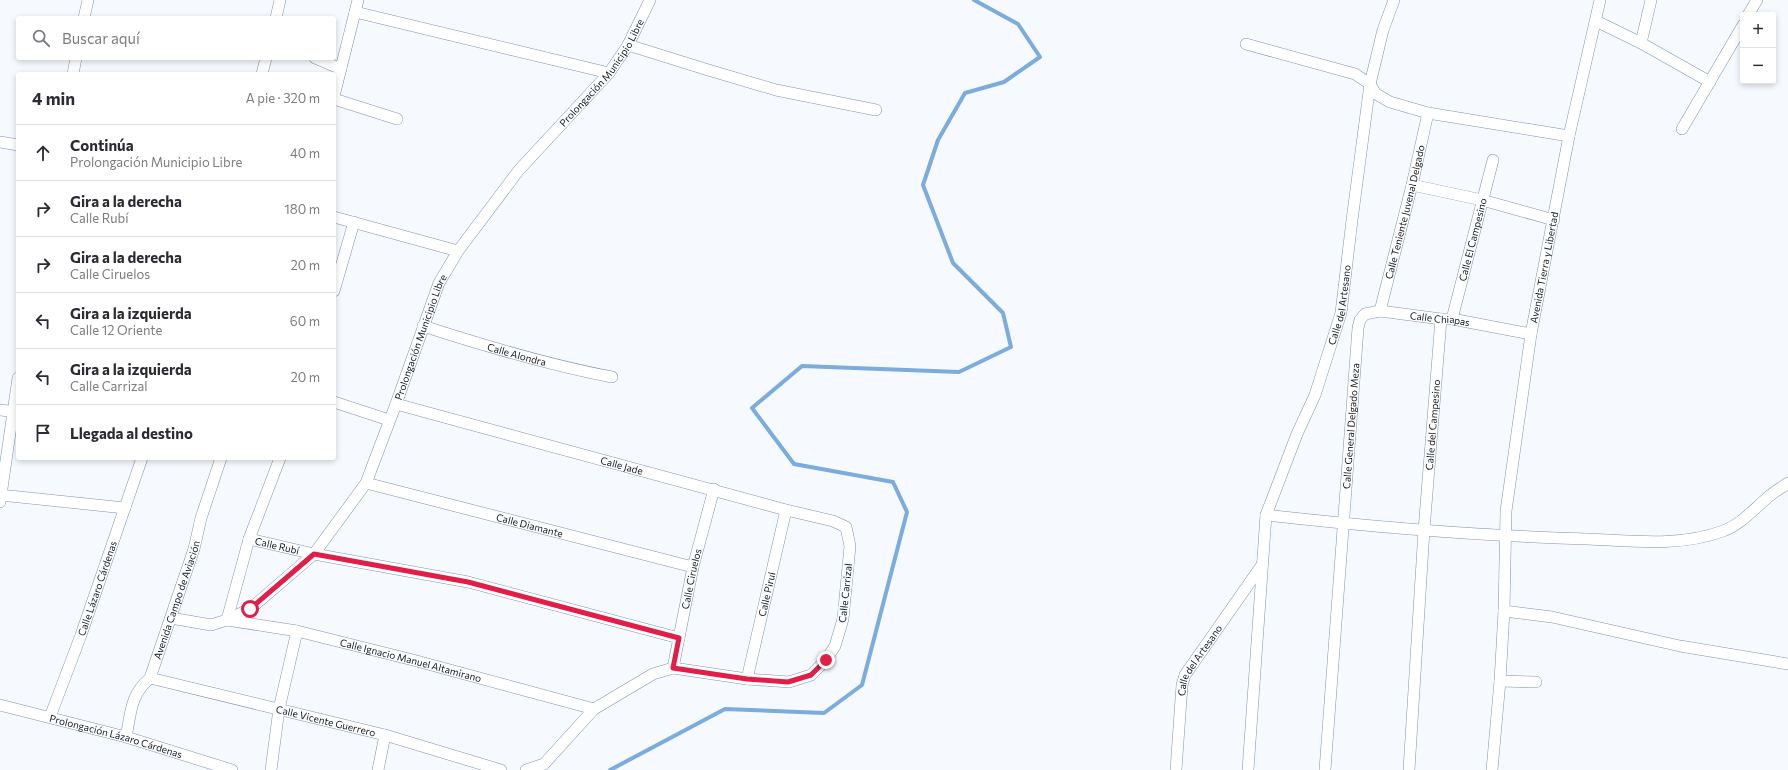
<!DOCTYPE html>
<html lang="es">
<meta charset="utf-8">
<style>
body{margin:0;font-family:Commissioner,sans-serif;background:#f7f7f7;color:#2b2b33}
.controls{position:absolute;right:12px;top:12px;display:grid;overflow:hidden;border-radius:4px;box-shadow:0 2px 6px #0003}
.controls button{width:36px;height:36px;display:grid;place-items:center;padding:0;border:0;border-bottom:1px solid #e1e1e2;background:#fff;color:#2b2b33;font:20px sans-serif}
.stop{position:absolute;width:12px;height:12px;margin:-9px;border:3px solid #e11d48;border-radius:50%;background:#fff}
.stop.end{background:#e11d48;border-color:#fff;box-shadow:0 1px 4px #0008}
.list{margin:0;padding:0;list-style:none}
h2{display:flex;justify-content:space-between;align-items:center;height:52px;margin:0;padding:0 16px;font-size:17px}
h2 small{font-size:13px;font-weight:400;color:#7c7c81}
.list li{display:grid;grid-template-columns:26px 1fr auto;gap:12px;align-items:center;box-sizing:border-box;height:56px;padding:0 16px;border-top:1px solid #e1e1e2}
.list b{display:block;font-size:15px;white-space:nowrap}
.list p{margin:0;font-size:13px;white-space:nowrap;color:#7c7c81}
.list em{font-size:13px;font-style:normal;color:#7c7c81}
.icon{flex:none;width:22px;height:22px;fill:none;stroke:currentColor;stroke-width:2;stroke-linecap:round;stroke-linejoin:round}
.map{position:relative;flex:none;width:1788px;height:770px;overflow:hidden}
.search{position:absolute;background:#fff;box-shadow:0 2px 6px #0003;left:16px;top:16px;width:320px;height:44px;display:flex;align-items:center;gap:10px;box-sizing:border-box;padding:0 14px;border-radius:4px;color:#7c7c81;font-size:15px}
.panel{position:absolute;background:#fff;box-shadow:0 2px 6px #0003;left:16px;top:72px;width:320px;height:388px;border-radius:4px}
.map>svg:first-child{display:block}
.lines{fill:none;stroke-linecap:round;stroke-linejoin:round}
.stream{stroke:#7cabde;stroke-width:4}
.minor-casing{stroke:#7f94aa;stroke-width:12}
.minor{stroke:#fff;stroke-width:11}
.route{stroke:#e11d48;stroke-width:5}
.labels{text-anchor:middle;stroke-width:3.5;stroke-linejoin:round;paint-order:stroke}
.street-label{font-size:10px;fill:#131b24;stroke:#f6faff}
</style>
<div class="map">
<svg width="1788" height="770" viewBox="0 0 1788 770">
<rect width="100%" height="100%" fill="#f6faff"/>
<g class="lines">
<path class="stream" d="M610,770L725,709L824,713L862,685L907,512L893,482L794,464L752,408L802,366L959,372L1011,347L1003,313L953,263L923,185L938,140L965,93L1004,82L1040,57L1018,24L974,0"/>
<g class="minor-casing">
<g id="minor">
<path d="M355,12L609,73"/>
<path d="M1748,15L1757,0"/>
<path d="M84,18L88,0"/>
<path d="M276,18L280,0"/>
<path d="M1596,21L1641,43L1710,82"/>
<path d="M1641,43L1651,0"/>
<path d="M1246,44L1355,74L1370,84L1376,94L1390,102L1428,113L1569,136"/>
<path d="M628,45L705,69L776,90L876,110"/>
<path d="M315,58L341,69"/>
<path d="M73,74L76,58"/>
<path d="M262,74L266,58"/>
<path d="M334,96L358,0"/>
<path d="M334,99L397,119"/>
<path d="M1682,129L1743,25"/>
<path d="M0,142L18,145"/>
<path d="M1412,185L1482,200L1554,220"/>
<path d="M334,217L458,251"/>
<path d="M334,291L354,222"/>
<path id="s1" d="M1380,311L1412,185L1428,113"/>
<path id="s2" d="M1452,319L1493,160"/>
<path id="s3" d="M423,326C485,346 548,365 612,377"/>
<path d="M334,402L389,420"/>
<path id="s4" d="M396,404L786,510L833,521L846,527L850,546L843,619L835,646L826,660L811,675L789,682L747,679L673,668L653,674L594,709L544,764L526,770"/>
<path d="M0,410L18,412"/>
<path id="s5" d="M280,458L249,539L227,620L297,631L413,660L594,709"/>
<path id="s6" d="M366,483L693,567"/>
<path d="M0,495L125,508"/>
<path d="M0,502L18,378"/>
<path d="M1266,515C1373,527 1480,536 1588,539C1633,541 1680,547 1723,531C1740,525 1753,510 1766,499C1772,493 1781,488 1788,483"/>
<path id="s7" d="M249,539L314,554L468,582L679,638"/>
<path d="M1504,611L1552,617L1680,646L1788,664"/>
<path id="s8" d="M171,618L211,625L227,620L250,609L314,554L366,483L396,404L439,283L458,251L519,170L609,73L628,45L650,0"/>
<path id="s9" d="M673,668L693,567L714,489"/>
<path id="s10" d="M150,678L385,735L501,770"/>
<path id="s11" d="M747,679L786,510"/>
<path d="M1500,681L1536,682"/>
<path id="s12" d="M0,705L126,737L232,770"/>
<path id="s13" d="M50,717L81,635L142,458"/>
<path id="s14" d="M126,737C131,713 130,695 150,678L194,549L201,518L221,458"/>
<path d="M271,770L279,709L297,631"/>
<path d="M378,770L385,735"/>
<path id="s15" d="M1176,770L1182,685L1185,675L1262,565"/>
<path id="s16" d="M1248,770L1266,515L1297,434L1315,395L1341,313L1352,220L1370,84L1383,30L1394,0"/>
<path id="s17" d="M1325,770L1358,328L1360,320L1365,314L1380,311L1441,319H1452L1531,334"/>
<path id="s18" d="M1409,770L1424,530L1441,319"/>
<path id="s19" d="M1492,770L1500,681L1504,611L1506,511L1531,334L1569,136L1600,0"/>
</g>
</g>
<use href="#minor" class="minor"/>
</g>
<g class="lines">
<path class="route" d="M250,609L314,554L468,582L679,638L673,668L747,679L788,682L811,675L826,660"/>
</g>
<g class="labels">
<g class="street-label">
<text dy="4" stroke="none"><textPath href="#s8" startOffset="735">Prolongación Municipio Libre</textPath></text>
<text dy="4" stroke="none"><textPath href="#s1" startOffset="102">Calle Teniente Juvenal Delgado</textPath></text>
<text dy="4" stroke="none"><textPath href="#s2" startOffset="82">Calle El Campesino</textPath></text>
<text dy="4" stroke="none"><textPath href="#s19" startOffset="506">Avenida Tierra y Libertad</textPath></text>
<text dy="4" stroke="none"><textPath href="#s16" startOffset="479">Calle del Artesano</textPath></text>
<text dy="4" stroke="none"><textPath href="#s17" startOffset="535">Calle Chiapas</textPath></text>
<text dy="4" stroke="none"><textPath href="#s8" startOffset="411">Prolongación Municipio Libre</textPath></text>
<text dy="4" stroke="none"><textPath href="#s3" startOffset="98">Calle Alondra</textPath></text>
<text dy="4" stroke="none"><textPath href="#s18" startOffset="346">Calle del Campesino</textPath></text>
<text dy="4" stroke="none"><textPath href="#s17" startOffset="345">Calle General Delgado Meza</textPath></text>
<text dy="4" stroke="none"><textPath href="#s4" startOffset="234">Calle Jade</textPath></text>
<text dy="4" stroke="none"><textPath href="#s6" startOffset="169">Calle Diamante</textPath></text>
<text dy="4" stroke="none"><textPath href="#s7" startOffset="29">Calle Rubí</textPath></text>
<text dy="4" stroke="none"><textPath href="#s9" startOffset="91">Calle Ciruelos</textPath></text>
<text dy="4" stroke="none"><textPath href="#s13" startOffset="137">Calle Lázaro Cárdenas</textPath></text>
<text transform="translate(845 593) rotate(-84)" y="4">Calle Carrizal</text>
<text dy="4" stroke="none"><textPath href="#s11" startOffset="87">Calle Pirul</textPath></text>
<text dy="4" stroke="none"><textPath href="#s14" startOffset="148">Avenida Campo de Aviación</textPath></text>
<text dy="4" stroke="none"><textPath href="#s5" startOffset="359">Calle Ignacio Manuel Altamirano</textPath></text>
<text dy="4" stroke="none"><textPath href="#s15" startOffset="115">Calle del Artesano</textPath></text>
<text dy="4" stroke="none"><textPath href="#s10" startOffset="181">Calle Vicente Guerrero</textPath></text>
<text dy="4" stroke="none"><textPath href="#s12" startOffset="120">Prolongación Lázaro Cárdenas</textPath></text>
</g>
</g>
</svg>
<div class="controls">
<button>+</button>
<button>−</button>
</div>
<div class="stop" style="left:250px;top:609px"></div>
<div class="stop end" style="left:826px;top:660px"></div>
<div class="search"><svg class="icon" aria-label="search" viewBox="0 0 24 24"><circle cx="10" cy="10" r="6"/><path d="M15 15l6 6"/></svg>Buscar aquí</div>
<section class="panel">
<h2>4 min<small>A pie · 320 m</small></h2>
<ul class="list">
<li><svg class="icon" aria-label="ahead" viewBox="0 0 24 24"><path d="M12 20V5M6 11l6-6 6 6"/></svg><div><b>Continúa</b><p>Prolongación Municipio Libre</p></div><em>40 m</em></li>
<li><svg class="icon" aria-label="right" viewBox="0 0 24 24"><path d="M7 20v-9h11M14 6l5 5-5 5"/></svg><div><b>Gira a la derecha</b><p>Calle Rubí</p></div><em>180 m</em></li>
<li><svg class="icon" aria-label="right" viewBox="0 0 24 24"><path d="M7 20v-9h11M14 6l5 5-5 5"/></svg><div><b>Gira a la derecha</b><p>Calle Ciruelos</p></div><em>20 m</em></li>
<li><svg class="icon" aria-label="left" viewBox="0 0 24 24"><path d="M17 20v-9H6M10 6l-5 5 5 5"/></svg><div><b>Gira a la izquierda</b><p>Calle 12 Oriente</p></div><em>60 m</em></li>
<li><svg class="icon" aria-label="left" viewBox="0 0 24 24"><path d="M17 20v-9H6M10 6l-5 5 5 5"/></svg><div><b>Gira a la izquierda</b><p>Calle Carrizal</p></div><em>20 m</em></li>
<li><svg class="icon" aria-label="arrive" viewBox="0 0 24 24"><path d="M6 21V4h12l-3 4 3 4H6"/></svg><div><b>Llegada al destino</b></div></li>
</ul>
</section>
</div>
